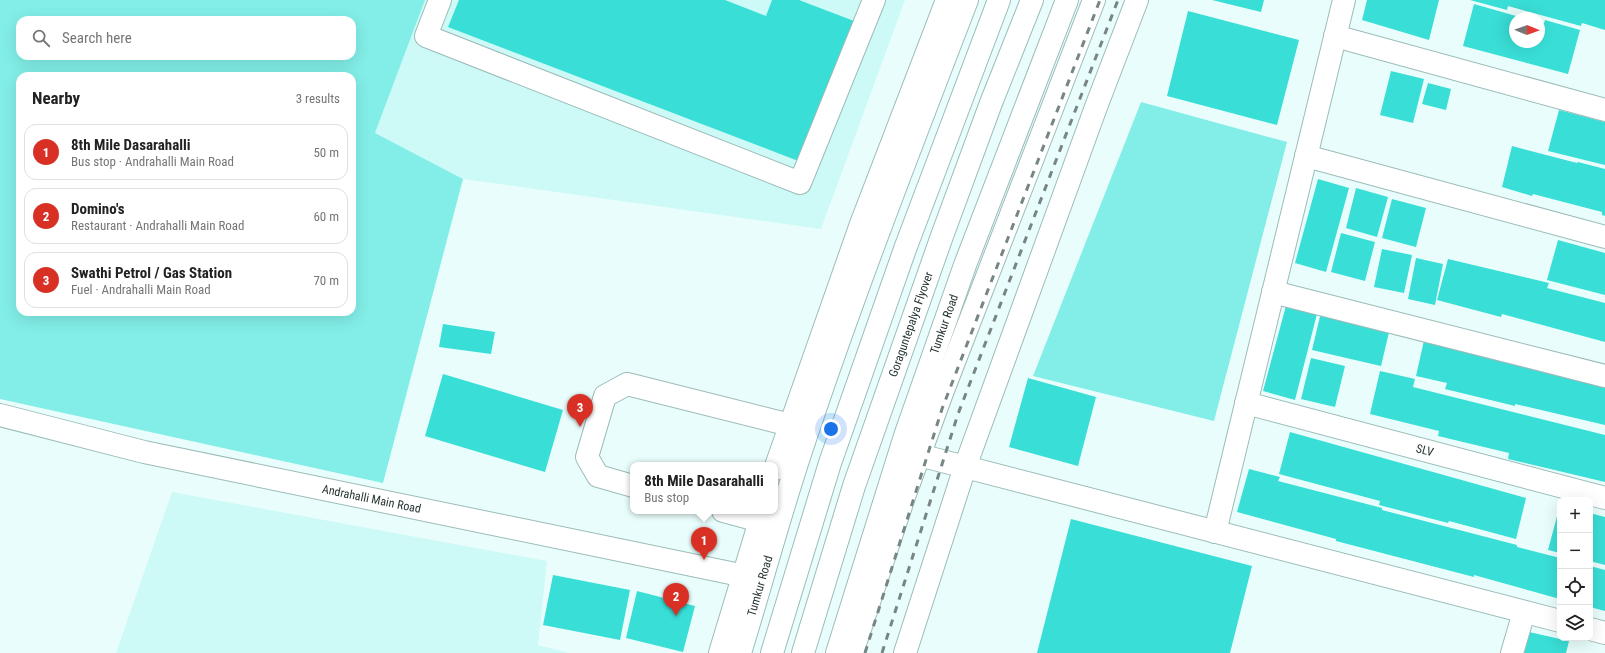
<!DOCTYPE html>
<meta charset="utf-8">
<style>
body{margin:0;font-family:"Roboto Condensed",sans-serif;background:#f6f6f6;color:#222}
.controls{position:absolute;right:12px;bottom:12px;display:grid;overflow:hidden;border-radius:8px;box-shadow:0 4px 16px #0002}
.controls button{width:36px;height:36px;display:grid;place-items:center;padding:0;border:0;border-bottom:1px solid #e0e0e0;background:#fff;color:#222;font:20px sans-serif}
.compass{position:absolute;left:1509px;top:12px;width:36px;height:36px;border-radius:50%;background:#fff;box-shadow:0 4px 16px #0002;rotate:91deg}
.you{position:absolute;left:831px;top:429px;width:14px;height:14px;margin:-10px;border:3px solid #fff;border-radius:50%;background:#1a73e8;box-shadow:0 0 0 6px #1a73e833}
.badge{display:grid;place-items:center;width:26px;height:26px;border-radius:50%;background:#d93025;color:#fff;font-size:13px;font-weight:700}
.pin{position:absolute;translate:-50% -33px;filter:drop-shadow(0 1px 2px #0008)}
.pin::after{content:'';position:absolute;top:21px;width:14px;height:12px;background:inherit;clip-path:polygon(0 0,100% 0,50% 100%)}
.popup{position:absolute;left:630px;top:462px;width:148px;height:52px;box-sizing:border-box;display:grid;place-content:center;border-radius:8px;background:#fff;filter:drop-shadow(0 1px 3px #0005);font-size:13px;white-space:nowrap;color:#767676}
.popup b{font-size:15px;color:#222}
.popup::after{content:'';position:absolute;left:50%;top:100%;margin-left:-8px;border:8px solid transparent;border-top-color:#fff}
.list{margin:0;padding:0;list-style:none}
h2{display:flex;justify-content:space-between;align-items:center;height:52px;margin:0;padding:0 16px;font-size:17px}
h2 small{font-size:13px;font-weight:400;color:#767676}
.list li{display:grid;grid-template-columns:26px 1fr auto;gap:12px;align-items:center;box-sizing:border-box;height:56px;margin:0 8px 8px;padding:0 8px;border:1px solid #e0e0e0;border-radius:12px}
.list b{display:block;font-size:15px;white-space:nowrap}
.list p{margin:0;font-size:13px;white-space:nowrap;color:#767676}
.list em{font-size:13px;font-style:normal;color:#767676}
.icon{flex:none;width:22px;height:22px;fill:none;stroke:currentColor;stroke-width:2;stroke-linecap:round;stroke-linejoin:round}
.map{position:relative;flex:none;width:1605px;height:653px;overflow:hidden}
.search{position:absolute;background:#fff;box-shadow:0 4px 16px #0002;left:16px;top:16px;width:340px;height:44px;display:flex;align-items:center;gap:10px;box-sizing:border-box;padding:0 14px;border-radius:12px;color:#767676;font-size:15px}
.panel{position:absolute;background:#fff;box-shadow:0 4px 16px #0002;left:16px;top:72px;width:340px;height:244px;border-radius:12px}
.map>svg:first-child{display:block}
.built{fill:#cdfaf6}
.green{fill:#82eee7;fill-rule:evenodd}
.building{fill:#39ded6}
.lines{fill:none;stroke-linecap:round;stroke-linejoin:round}
.minor-casing{stroke:#9bbcb9;stroke-width:24}
.major-casing{stroke:#9bbcb9;stroke-width:24}
.highway-casing{stroke:#9bbcb9;stroke-width:24}
.minor{stroke:#fff;stroke-width:22}
.major{stroke:#fff;stroke-width:22}
.highway{stroke:#fff;stroke-width:22}
.rail{stroke:#768685;stroke-width:3;stroke-dasharray:7 7;stroke-linecap:butt}
.labels{text-anchor:middle;stroke-width:3;stroke-linejoin:round;paint-order:stroke}
.street-label{font-size:12px;fill:#293635;stroke:#fff}
</style>
<div class="map">
<svg width="1605" height="653" viewBox="0 0 1605 653">
<rect width="100%" height="100%" fill="#e9fefc"/>
<path class="built" d="M425,0H905L821,229L463,179L375,133Z
M172,492L547,561L538,645L569,653H116Z"/>
<path class="green" d="M0,0H425L375,133L463,179L383,483L0,399ZM20,20H352V56H20ZM20,76H352V312H20Z
M1141,102L1287,142L1214,421L1033,376Z"/>
<path class="building" d="M459,0H725L766,16L772,0H799L854,21L801,162L448,27Z
M1212,0H1264L1261,12Z
M1367,0H1439L1429,40L1362,20Z
M1470,0H1605V30L1582,23L1581,26L1508,6L1507,10Z
M1474,4L1523,18H1515V42H1539V22L1544,23L1545,20L1580,30L1568,74L1463,46Z
M1188,11L1299,40L1277,125L1167,96Z
M1391,71L1424,79L1413,123L1380,115Z
M1428,83L1451,89L1446,110L1422,104Z
M1559,110L1605,122V165L1548,151Z
M1512,146L1577,163L1578,162L1605,169V216L1602,215V212L1533,194L1532,196L1502,187Z
M1318,179L1349,188L1326,272L1295,263Z
M1356,188L1388,197L1377,237L1346,228Z
M1392,199L1426,208L1416,247L1382,238Z
M1341,233L1375,242L1365,281L1331,272Z
M1558,240L1605,253V295L1547,280Z
M1382,249L1412,255L1404,293L1374,287Z
M1416,258L1443,264L1435,305L1408,299Z
M1448,259L1549,283L1547,288L1605,303V342L1502,314L1501,317L1437,300Z
M1287,302L1318,310L1295,400L1263,391Z
M1322,308L1390,328L1381,366L1312,350Z
M443,324L495,332L491,354L439,347Z
M1425,336L1605,383V425L1515,404V406L1445,389L1447,383L1416,376Z
M1311,358L1345,366L1335,407L1301,399Z
M1380,371L1415,379L1413,387L1605,435V482L1508,459L1509,453L1438,436L1439,431L1370,414Z
M443,374L563,410L545,472L425,436Z
M1028,378L1096,397L1078,466L1009,447Z
M1290,432L1526,498L1516,539L1449,521L1448,523L1379,505L1380,501L1279,474Z
M1249,469L1280,477L1278,481L1382,508V510L1517,545V547L1560,558V599L1474,575V577L1336,541V539L1237,512Z
M1560,505V553L1548,550Z
M1590,513L1605,517V565L1590,561Z
M1071,519L1252,566L1230,653H1037Z
M1590,566L1605,570V611L1590,607Z
M553,575L630,590L620,640L543,625Z
M637,591L695,606L683,652L626,638Z
M1529,632L1569,641L1566,653H1524Z"/>
<g class="lines">
<g class="minor-casing">
<g id="minor">
<path d="M440,0L426,36L800,183L874,0"/>
<path d="M1335,36L1605,110"/>
<path d="M1306,156L1605,237"/>
<path d="M1273,292L1605,376"/>
<path id="s1" d="M1246,403L1605,498"/>
<path d="M919,455L1560,621"/>
<path d="M775,469L861,224L947,0"/>
<path d="M633,486L598,476L587,457L605,396L627,384L790,425"/>
<path d="M723,511L760,521"/>
<path d="M1215,532L1344,0"/>
<path d="M1590,629L1605,633"/>
<path d="M720,653L763,511"/>
<path d="M852,653L905,494L942,393L1094,0"/>
<path d="M905,653L965,467L1096,107L1137,0"/>
<path d="M1512,653L1524,612"/>
</g>
</g>
<g class="major-casing">
<g id="major">
<path id="s2" d="M0,415L144,452L745,576"/>
</g>
</g>
<g class="highway-casing">
<g id="highway">
<path id="s3" d="M740,653C760,588 778,521 799,457C850,302 909,151 967,0"/>
<path d="M772,653L830,463L905,249L999,0"/>
<path id="s4" d="M803,653L854,486L942,236L991,103L1032,0"/>
<path id="s5" d="M837,653L905,436L965,265L1067,0"/>
</g>
</g>
<use href="#minor" class="minor"/>
<use href="#major" class="major"/>
<use href="#highway" class="highway"/>
<path class="rail" d="M865,653L942,409L1100,0
M882,653L958,414L1118,0"/>
</g>
<g class="labels">
<g class="street-label">
<text dy="4" stroke="none"><textPath href="#s4" startOffset="346">Goraguntepalya Flyover</textPath></text>
<text dy="4" stroke="none"><textPath href="#s5" startOffset="346">Tumkur Road</textPath></text>
<text dy="4" stroke="none"><textPath href="#s1" startOffset="185">SLV</textPath></text>
<text dy="4" stroke="none"><textPath href="#s2" startOffset="381">Andrahalli Main Road</textPath></text>
<text dy="4" stroke="none"><textPath href="#s3" startOffset="70">Tumkur Road</textPath></text>
</g>
</g>
</svg>
<div class="controls">
<button>+</button>
<button>−</button>
<button><svg class="icon" aria-label="locate" viewBox="0 0 24 24"><circle cx="12" cy="12" r="6"/><path d="M12 2v4M12 18v4M2 12h4M18 12h4"/></svg></button>
<button><svg class="icon" aria-label="layers" viewBox="0 0 24 24"><path d="M12 4l9 5-9 5-9-5zM3 14l9 5 9-5"/></svg></button>
</div>
<svg class="compass" viewBox="-18 -18 36 36"><path d="M0-13l5 13h-10z" fill="#e53935"/><path d="M0 13l5-13h-10z" fill="#767676"/></svg>
<div class="you"></div>
<div class="pin badge" style="left:704px;top:560px">1</div>
<div class="popup"><b>8th Mile Dasarahalli</b>Bus stop</div>
<div class="pin badge" style="left:676px;top:616px">2</div>
<div class="pin badge" style="left:580px;top:427px">3</div>
<div class="search"><svg class="icon" aria-label="search" viewBox="0 0 24 24"><circle cx="10" cy="10" r="6"/><path d="M15 15l6 6"/></svg>Search here</div>
<section class="panel">
<h2>Nearby<small>3 results</small></h2>
<ul class="list">
<li><span class="badge">1</span><div><b>8th Mile Dasarahalli</b><p>Bus stop · Andrahalli Main Road</p></div><em>50 m</em></li>
<li><span class="badge">2</span><div><b>Domino's</b><p>Restaurant · Andrahalli Main Road</p></div><em>60 m</em></li>
<li><span class="badge">3</span><div><b>Swathi Petrol / Gas Station</b><p>Fuel · Andrahalli Main Road</p></div><em>70 m</em></li>
</ul>
</section>
</div>
